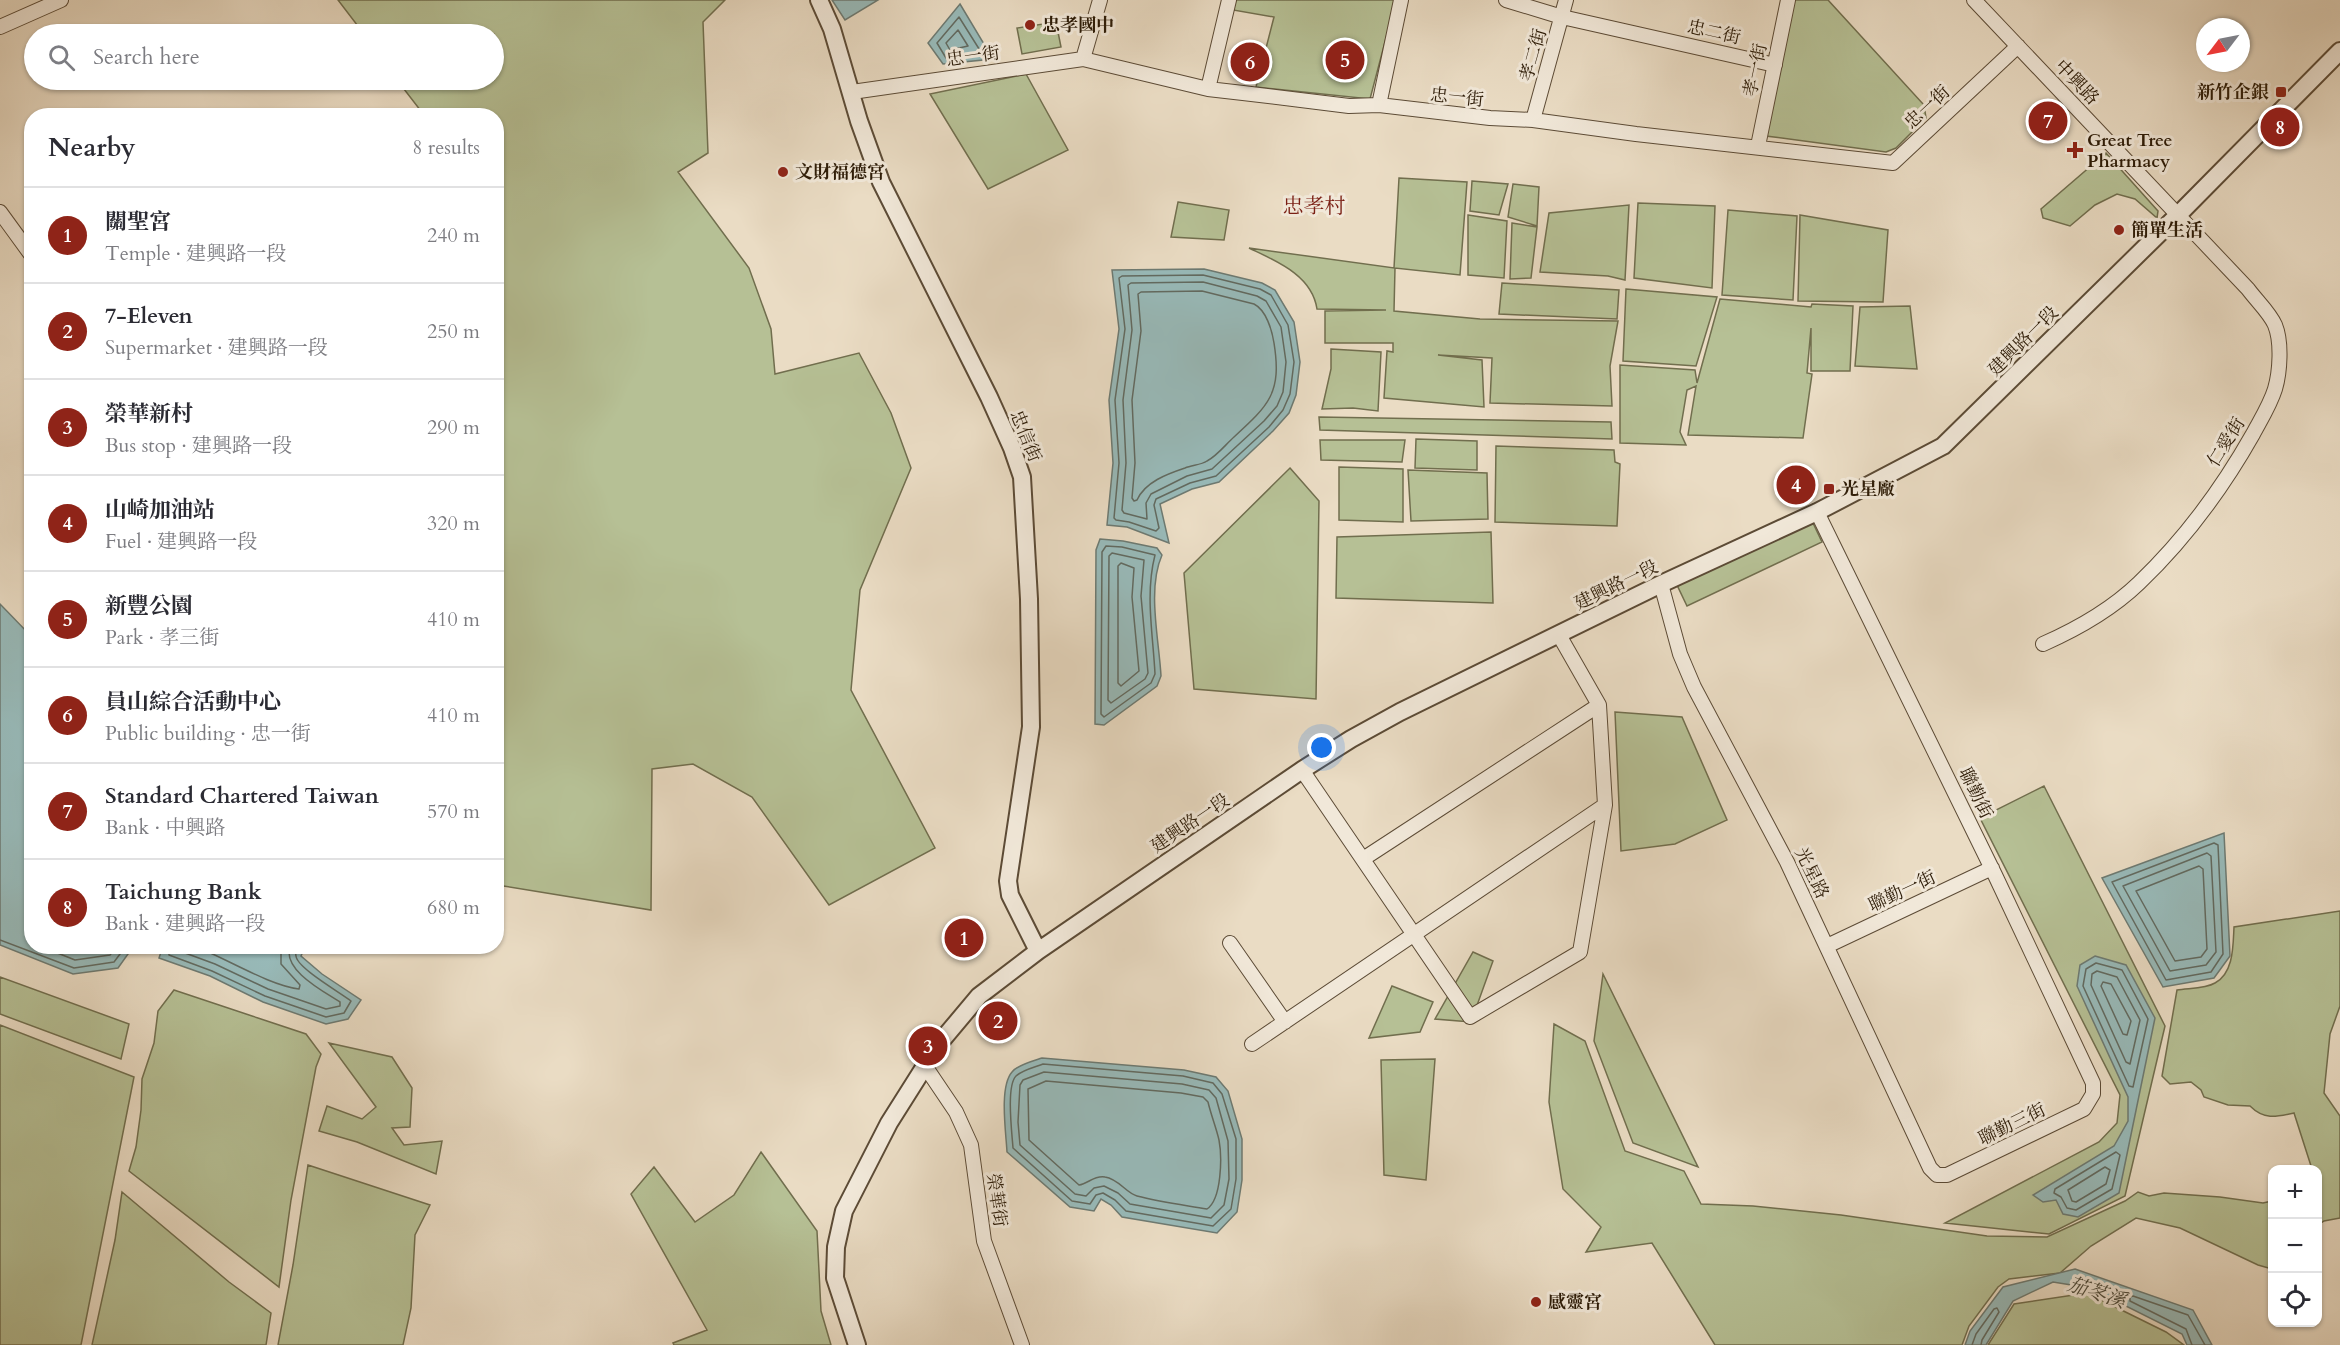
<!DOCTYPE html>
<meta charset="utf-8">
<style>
body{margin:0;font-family:Cardo,"Noto Serif TC",serif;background:#f7f7f7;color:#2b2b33}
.controls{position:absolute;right:18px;bottom:18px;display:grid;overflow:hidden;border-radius:12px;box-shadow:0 2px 4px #0004}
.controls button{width:54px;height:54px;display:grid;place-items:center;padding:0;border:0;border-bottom:2px solid #e1e1e2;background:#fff;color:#2b2b33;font:30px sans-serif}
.compass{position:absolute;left:2196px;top:18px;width:54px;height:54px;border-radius:50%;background:#fff;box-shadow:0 2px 4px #0004;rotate:238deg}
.you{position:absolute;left:1322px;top:748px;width:21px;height:21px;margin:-15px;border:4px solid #fff;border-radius:50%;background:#1a73e8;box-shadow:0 0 0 9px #1a73e833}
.badge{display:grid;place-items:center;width:39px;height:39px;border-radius:50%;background:#8f2418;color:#fff;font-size:20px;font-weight:700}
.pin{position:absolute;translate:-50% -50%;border:3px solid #fff;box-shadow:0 2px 6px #0006}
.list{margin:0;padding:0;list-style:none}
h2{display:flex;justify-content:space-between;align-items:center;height:78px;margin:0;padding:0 24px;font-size:26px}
h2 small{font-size:20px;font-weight:400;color:#7c7c81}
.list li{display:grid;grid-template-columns:39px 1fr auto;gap:18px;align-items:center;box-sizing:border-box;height:96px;padding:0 24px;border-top:2px solid #e1e1e2}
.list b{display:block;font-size:22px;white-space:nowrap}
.list p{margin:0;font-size:20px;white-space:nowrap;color:#7c7c81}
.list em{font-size:20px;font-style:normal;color:#7c7c81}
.icon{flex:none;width:33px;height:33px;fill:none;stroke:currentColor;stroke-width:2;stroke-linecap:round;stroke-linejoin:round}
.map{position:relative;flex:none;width:2340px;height:1345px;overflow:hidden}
.search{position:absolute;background:#fff;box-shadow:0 2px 4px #0004;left:24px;top:24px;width:480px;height:66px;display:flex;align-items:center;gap:15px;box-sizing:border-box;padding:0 21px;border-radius:33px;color:#7c7c81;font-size:22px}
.panel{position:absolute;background:#fff;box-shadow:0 2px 4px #0004;left:24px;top:108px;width:480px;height:846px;border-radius:24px}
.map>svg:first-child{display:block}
.green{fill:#b6c095;stroke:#716e4e;stroke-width:1.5}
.water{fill:#98bab9;stroke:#6d7a72;stroke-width:1.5}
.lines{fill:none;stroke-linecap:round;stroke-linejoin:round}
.shore{stroke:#626a60;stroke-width:1.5}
.minor-casing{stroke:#5c4b36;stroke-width:16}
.tertiary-casing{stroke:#5c4b36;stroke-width:20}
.minor{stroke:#f1e8d9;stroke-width:14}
.tertiary{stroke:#f1e8d9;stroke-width:16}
.poi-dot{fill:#8f2418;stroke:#f1e8d9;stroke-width:2}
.labels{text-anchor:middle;stroke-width:6;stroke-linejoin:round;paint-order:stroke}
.poi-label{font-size:18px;font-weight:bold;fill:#2c1b07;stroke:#f1e8d9;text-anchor:start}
.street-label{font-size:18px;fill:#2c1b07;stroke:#f1e8d9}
.water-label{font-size:20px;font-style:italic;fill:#4c4b3c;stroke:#f1e8d9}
.quarter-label{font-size:21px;fill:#7a1f14;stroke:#f1e8d9}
</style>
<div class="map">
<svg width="2340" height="1345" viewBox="0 0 2340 1345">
<rect width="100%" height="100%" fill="#eadcc4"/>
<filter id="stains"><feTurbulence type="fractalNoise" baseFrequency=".00333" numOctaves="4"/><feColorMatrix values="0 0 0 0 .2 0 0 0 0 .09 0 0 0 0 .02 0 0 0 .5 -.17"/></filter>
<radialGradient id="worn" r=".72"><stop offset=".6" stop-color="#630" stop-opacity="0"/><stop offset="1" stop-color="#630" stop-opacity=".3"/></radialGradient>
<path class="green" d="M338,0H725L703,22L708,153L678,172L749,268L771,329L775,374L859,353L891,413L911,468L860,590L851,690L935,848L829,905L752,797L693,764L652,769L651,910L497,885L496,116L424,115L397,80H494V34H364Z
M1236,0H1396L1370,99L1256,87L1274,17L1233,10Z
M1793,0H1828L1924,105L1926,118L1896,148L1886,152L1766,136Z
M1056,22L1061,47L1022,54L1017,28Z
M1026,74L1068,150L988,189L930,94Z
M2106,153L2158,211L2157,218L2135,199L2117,194L2095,205L2070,226L2043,218L2041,209Z
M1399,178L1467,182L1460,275L1395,268L1394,311L1480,319L1618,321L1610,366L1612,406L1490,403L1492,358L1438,355L1482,360L1484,407L1384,398L1387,351L1393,352V343H1325V311L1386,310L1317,309C1312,275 1276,261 1249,248L1394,268Z
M1472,181L1508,184L1499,215L1470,211Z
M1513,184L1539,187L1537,226L1508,217Z
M1178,202L1229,210L1224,240L1171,237Z
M1638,203L1715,206L1712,288L1634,278Z
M1629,205L1625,280L1608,276L1540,272L1549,213Z
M1728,210L1797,216L1793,300L1722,295Z
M1468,215L1507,221L1504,278L1468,275Z
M1800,215L1888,230L1883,302L1798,301Z
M1512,223L1537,227L1531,278L1510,279Z
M1502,283L1619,290L1617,319L1499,314Z
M1626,289L1717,297L1696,366L1623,361Z
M1720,299L1811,307L1812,304L1853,306L1850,371H1811V328L1807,373L1812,374L1803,438L1688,435L1696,386L1687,390L1680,432L1686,445L1620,443V365L1695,370L1697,383Z
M1910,306L1917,369L1855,366L1860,307Z
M1331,349L1381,352L1378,411L1353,408L1322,409L1331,369Z
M1319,417L1611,422L1612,439L1320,430Z
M1416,439L1477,441V470L1415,468Z
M1320,440H1405L1402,462L1321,460Z
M1496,446L1614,450L1615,462L1620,464L1617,526L1495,522Z
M1339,467L1403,469V522L1339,520Z
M1290,468L1319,501L1316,699L1194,689L1184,573Z
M1408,470L1487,473L1488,519L1411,521Z
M1812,521L1822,542L1687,606L1677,585Z
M1491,532L1493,603L1336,598L1337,537Z
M1615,712L1682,717L1727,820L1675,844L1621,851Z
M2044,786L2165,1026L2125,1196L2049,1234L1945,1223L2099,1142L2117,1123L2120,1095L1980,818Z
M2340,911V1006L2330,1034L2324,1093L2340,1116V1218L2324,1221L2318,1225V1191L2319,1190L2318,1170L2312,1169L2294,1113C2276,1117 2264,1120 2250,1106L2228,1105L2204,1097L2201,1090L2191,1082L2170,1084L2162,1076L2177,990C2188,988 2205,989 2215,983C2234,973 2233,945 2234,927Z
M1473,952L1493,961L1471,1022L1435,1019Z
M1603,974L1698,1167L1633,1143L1594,1041Z
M0,977L129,1024L121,1059L0,1014Z
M1392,986L1433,1002L1420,1032L1369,1038Z
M174,990L306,1034L321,1054L316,1067L291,1200L279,1287L129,1171L136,1147L141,1110L142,1079L154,1043L158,1011Z
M1554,1024L1585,1041L1625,1151L1684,1171L1701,1204L1753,1206L1841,1215L1987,1236L2047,1237L2125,1201L2138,1192L2149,1196L2164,1193L2220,1197L2263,1203L2272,1201V1269L2258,1265L2180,1228L2136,1218L2091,1246L2060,1273L2009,1279L1998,1287L1969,1326L1962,1345H1715L1652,1243L1586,1252L1601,1227L1563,1189L1549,1102Z
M0,1025L134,1077L81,1345H0Z
M329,1043L392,1057L412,1088L410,1127L392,1128L404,1145L442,1141L436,1174L357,1142L319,1131L327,1106L362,1119L376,1107Z
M1435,1059L1426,1180L1384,1175L1381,1060Z
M761,1152L817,1231L821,1311L831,1345H674L673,1343L707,1330L631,1194L654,1167L695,1222L734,1195Z
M308,1165L430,1205L415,1235L411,1308L403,1345H278L293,1265Z
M122,1192L229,1282L271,1313L266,1345H92L115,1240Z
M2087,1293L2166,1332L2184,1345H1988L2014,1304Z"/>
<path class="water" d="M832,0H878L845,20Z
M960,4L993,59L943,64L928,43Z
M1204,269L1262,283L1275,290L1294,322L1300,362L1296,395L1289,413L1273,431L1219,482L1192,489L1160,504L1169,543L1127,527L1107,525L1113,463L1109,400L1119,329L1112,270Z
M1100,539L1123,541L1157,548L1162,555C1147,589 1159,639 1161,676L1157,686L1104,725L1095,724L1096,550Z
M0,604L31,636L32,946L133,947L118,968L73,974L0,945Z
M2224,833L2230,956L2214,978L2163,987L2102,878Z
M163,946L305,947L301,956L322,974L361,1000L348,1019L326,1024L263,1002L210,976L159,958Z
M2095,956L2126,965L2155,1018L2119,1193L2078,1217L2063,1214L2056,1200L2043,1202L2033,1195L2114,1146L2128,1121V1097L2077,986L2080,965Z
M1042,1058L1184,1070L1216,1077L1228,1091L1242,1139V1180L1237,1212L1217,1233L1122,1217L1111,1205L1101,1199L1094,1211L1070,1207L1007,1152C1006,1132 999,1087 1012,1072C1017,1065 1033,1061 1042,1058Z
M2075,1269L2193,1310L2212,1345H2187L2182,1334L2090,1288L2053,1282L2013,1301L1986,1345H1965L1970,1331L2003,1287Z"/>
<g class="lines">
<path class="shore" d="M959,17L981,52L978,55L946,58L937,43Z
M958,30L968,46L950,50L946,43Z
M1203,275L1260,289L1271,295L1288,325L1294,362L1290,394L1283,410L1269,427L1216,476L1190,483L1156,499L1154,505L1159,528L1156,531L1129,522L1116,520L1114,518L1119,463L1115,400L1125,329L1119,278L1122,276Z
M1203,282L1257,296L1266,301L1281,327L1286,362L1283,392L1277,406L1264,421L1212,469L1187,476L1151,494L1146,503L1147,519L1124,513L1122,510L1126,463L1123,400L1132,330L1128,285L1131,283Z
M1202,291L1254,304C1266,310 1272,330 1274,343C1282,393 1269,405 1234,437C1226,444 1217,456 1207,461C1201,465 1192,465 1185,468C1167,474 1145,482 1137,500L1134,501L1132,498L1135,463L1132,400L1141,331L1138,294L1141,292Z
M1106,546L1122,547L1155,555C1145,594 1153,634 1155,674L1151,683L1104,717L1101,714L1102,552Z
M1112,553L1144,560L1141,596L1148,673L1145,679L1111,703L1108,700L1109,556Z
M1121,563L1134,568L1132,597L1139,671L1121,686L1118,683V566Z
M2214,843L2218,845L2223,954L2211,972L2166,980L2112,882Z
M2207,853L2211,856L2216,952L2206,965L2170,971L2123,886Z
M2199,866L2203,869L2207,949L2201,957L2175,961L2136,891Z
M0,940L74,968L114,962L126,946
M40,946L75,960L110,955L117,946
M168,946L169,955L212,971L265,996L326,1017L344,1013L351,1001C341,993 297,968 296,956C295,953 297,949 298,946
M175,946L177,950L215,964L268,989L326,1009L340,1006V1002C323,991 282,970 290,946
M194,946C226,958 268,985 299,989L300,985L281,964V946
M2096,963L2122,970L2148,1019L2133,1087L2129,1086L2083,986L2086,969Z
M2097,971L2117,977L2140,1020L2130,1064L2126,1062L2091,985L2092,974Z
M2103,982L2111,984L2131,1021L2127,1035L2123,1034L2101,986Z
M1043,1064L1183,1076L1213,1083L1222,1094L1236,1139V1179L1231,1209L1213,1226L1126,1211L1115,1200L1103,1193L1096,1195L1090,1204L1072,1201L1013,1148C1012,1133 1006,1086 1016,1076C1022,1070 1035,1067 1043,1064Z
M1044,1072L1182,1084L1209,1090L1216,1098L1228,1141L1229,1179L1224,1205L1211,1218L1130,1204L1118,1193L1104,1186L1094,1188L1086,1196L1075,1194L1020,1145L1018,1122L1020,1085L1023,1080Z
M1046,1081L1181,1093L1203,1097L1208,1102C1211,1115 1216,1127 1219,1140C1222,1156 1222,1199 1207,1209C1184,1205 1160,1202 1137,1196C1126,1193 1119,1179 1105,1177C1094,1175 1088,1184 1079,1185L1029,1140L1028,1089Z
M2116,1152L2120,1155L2112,1189L2076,1210L2067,1208L2061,1197L2054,1193L2055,1189Z
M2105,1167L2110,1170L2106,1184L2076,1202L2072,1201L2068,1190Z
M1972,1345L1976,1334L1994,1309L1997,1308L1999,1312L1982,1340L1981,1345
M2192,1345L2186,1329L2130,1301V1297L2133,1296L2188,1315L2205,1345"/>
<g class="minor-casing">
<path id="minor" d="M1506,0L1562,17L1775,65
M1974,0L2248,289C2256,300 2270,313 2275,325C2282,342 2280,372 2275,389C2270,405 2261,419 2253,434C2223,487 2183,541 2139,583C2112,609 2077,629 2043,644
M0,27L61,0
M1083,59L1100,0
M1208,89L1229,0
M852,92L1083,59L1208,89L1243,93L1349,106L1379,105L1490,118L1533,120L1636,134L1893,163L2018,46
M1379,105L1401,0
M1533,120L1566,0
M1758,146L1788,0
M0,212L32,256
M1661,584L1680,654L1694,687L1787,862L1930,1168L1937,1175H1947L2084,1109L2093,1094V1083L1995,875L1817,512
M1302,770L1470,1017L1580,952L1605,805L1599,705L1559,635
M1363,859L1599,705
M1230,943L1285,1022
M1827,946L1992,868
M1252,1044L1605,805
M925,1066L956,1112L971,1145L984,1241L1022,1345"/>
</g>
<g class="tertiary-casing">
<path id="tertiary" d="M819,0L832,29L859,121L881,182L989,397L1012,448L1022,477L1029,599L1031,727L1008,881L1010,895L1038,951
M857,1345L835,1278L836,1247L844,1211L889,1123L925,1066L942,1040L979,996L1038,951L1302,770L1351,739L1400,712L1661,584L1817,512L1943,446L2178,215L2340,51"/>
</g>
<use href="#minor" class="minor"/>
<use href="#tertiary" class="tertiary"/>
</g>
<g class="poi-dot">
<circle cx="1030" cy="25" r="6"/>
<rect x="2275" y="86" width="12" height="12" rx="3"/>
<path d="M2072 141h6v6h6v6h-6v6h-6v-6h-6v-6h6z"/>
<circle cx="783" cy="172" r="6"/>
<circle cx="2119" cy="230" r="6"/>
<rect x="1823" y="483" width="12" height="12" rx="3"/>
<circle cx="1536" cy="1302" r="6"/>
</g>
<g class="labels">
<g class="poi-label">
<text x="1042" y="31">忠孝國中</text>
<text x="2269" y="98" text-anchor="end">新竹企銀</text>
<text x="2087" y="146">Great Tree<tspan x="2087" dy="21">Pharmacy</tspan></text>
<text x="795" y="178">文財福德宮</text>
<text x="2131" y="236">簡單生活</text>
<text x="1841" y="495">光星廠</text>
<text x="1548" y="1308">感靈宮</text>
</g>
<g class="street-label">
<text transform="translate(1714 32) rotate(13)" y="6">忠二街</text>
<text transform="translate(1533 55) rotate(-74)" y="6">孝二街</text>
<text transform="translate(973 56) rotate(-8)" y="6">忠一街</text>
<text transform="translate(1755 70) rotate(-78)" y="6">孝一街</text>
<text transform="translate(2077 82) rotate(46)" y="6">中興路</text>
<text transform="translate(1457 97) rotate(6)" y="6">忠一街</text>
<text transform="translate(1927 107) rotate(-43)" y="6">忠一街</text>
<text transform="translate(2023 341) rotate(-45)" y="6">建興路一段</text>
<text transform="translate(1026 436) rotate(68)" y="6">忠信街</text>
<text transform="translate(2226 442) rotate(-58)" y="6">仁愛街</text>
<text transform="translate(1616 585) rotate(-26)" y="6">建興路一段</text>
<text transform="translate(1976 793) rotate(64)" y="6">聯勤街</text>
<text transform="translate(1190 823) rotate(-34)" y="6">建興路一段</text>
<text transform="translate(1812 873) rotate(64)" y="6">光星路</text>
<text transform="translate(1902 891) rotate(-25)" y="6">聯勤一街</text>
<text transform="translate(2012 1124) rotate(-26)" y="6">聯勤三街</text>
<text transform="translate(997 1200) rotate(82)" y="6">榮華街</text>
</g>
<g class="water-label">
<text transform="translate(2097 1292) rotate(18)" y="7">茄苳溪</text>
</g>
<g class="quarter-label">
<text x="1314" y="213">忠孝村</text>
</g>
</g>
<rect width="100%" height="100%" filter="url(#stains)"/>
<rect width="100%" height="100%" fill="url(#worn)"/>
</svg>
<div class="controls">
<button>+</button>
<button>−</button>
<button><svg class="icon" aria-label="locate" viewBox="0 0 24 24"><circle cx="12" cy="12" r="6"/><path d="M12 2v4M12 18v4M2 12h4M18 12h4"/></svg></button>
</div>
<svg class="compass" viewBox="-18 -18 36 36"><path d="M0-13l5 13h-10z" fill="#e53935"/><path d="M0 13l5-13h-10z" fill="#7c7c81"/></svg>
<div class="you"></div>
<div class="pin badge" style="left:964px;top:938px">1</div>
<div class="pin badge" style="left:998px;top:1021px">2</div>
<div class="pin badge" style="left:928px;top:1046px">3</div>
<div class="pin badge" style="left:1796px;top:485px">4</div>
<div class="pin badge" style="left:1345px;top:60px">5</div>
<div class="pin badge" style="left:1250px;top:62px">6</div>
<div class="pin badge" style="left:2048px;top:121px">7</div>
<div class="pin badge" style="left:2280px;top:127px">8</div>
<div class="search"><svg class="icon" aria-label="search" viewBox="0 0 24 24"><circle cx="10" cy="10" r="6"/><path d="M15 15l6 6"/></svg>Search here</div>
<section class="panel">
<h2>Nearby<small>8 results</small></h2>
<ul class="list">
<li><span class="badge">1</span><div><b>關聖宮</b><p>Temple · 建興路一段</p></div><em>240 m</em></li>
<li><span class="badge">2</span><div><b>7-Eleven</b><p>Supermarket · 建興路一段</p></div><em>250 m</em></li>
<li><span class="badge">3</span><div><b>榮華新村</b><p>Bus stop · 建興路一段</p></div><em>290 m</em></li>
<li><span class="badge">4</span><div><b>山崎加油站</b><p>Fuel · 建興路一段</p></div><em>320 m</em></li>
<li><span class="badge">5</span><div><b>新豐公園</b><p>Park · 孝三街</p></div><em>410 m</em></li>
<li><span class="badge">6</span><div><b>員山綜合活動中心</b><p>Public building · 忠一街</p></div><em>410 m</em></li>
<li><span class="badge">7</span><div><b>Standard Chartered Taiwan</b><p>Bank · 中興路</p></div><em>570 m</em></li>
<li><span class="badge">8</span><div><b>Taichung Bank</b><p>Bank · 建興路一段</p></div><em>680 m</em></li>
</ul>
</section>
</div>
